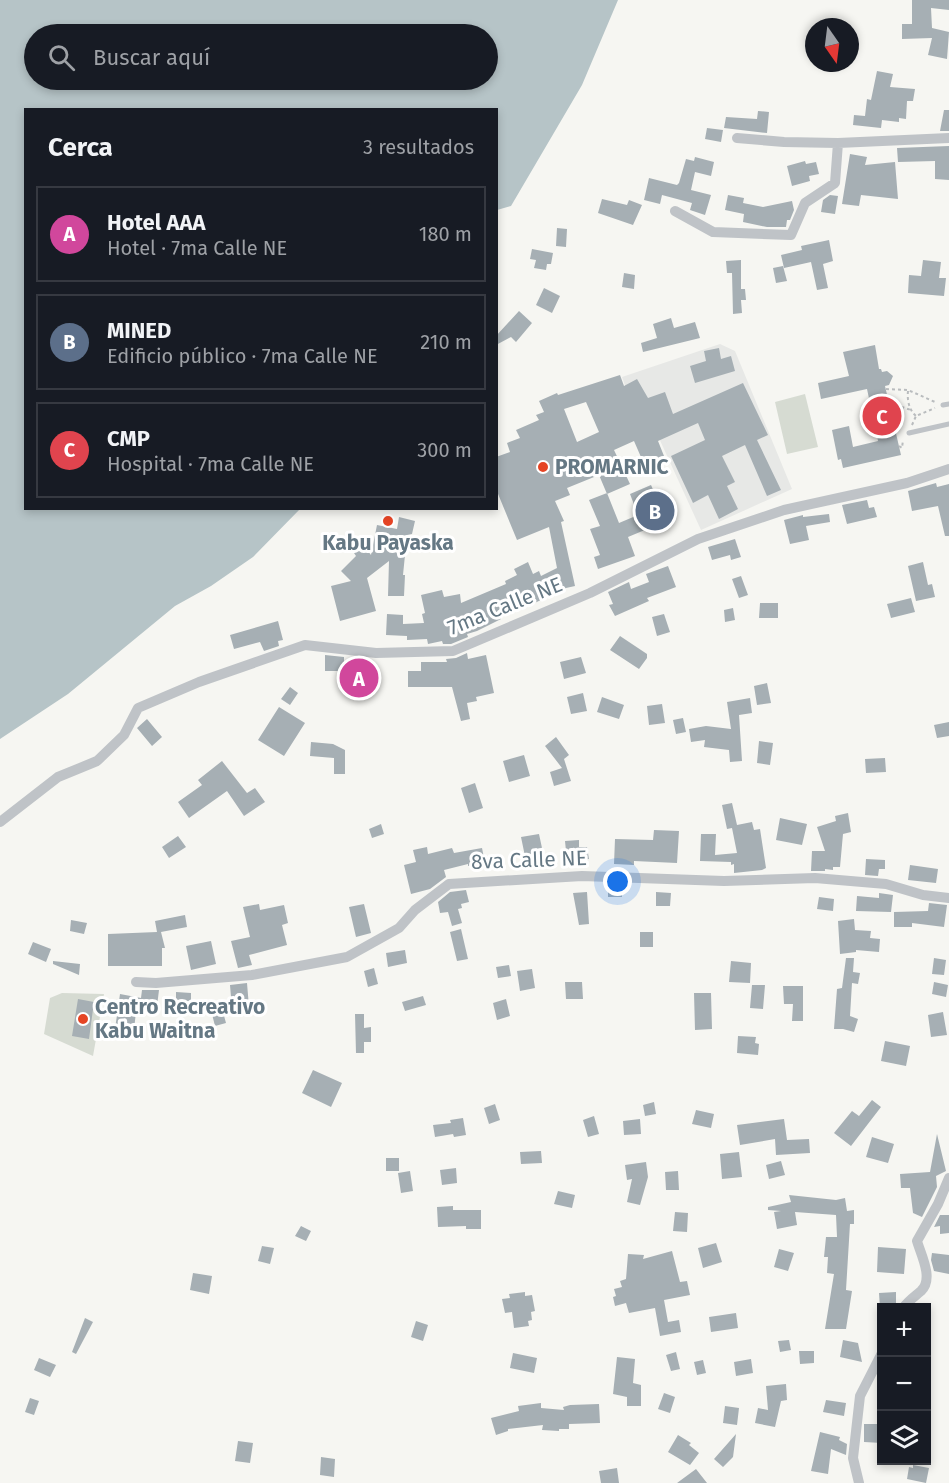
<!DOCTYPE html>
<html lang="es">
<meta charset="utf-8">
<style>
body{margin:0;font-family:"Fira Sans",sans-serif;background:#242831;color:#f1f3f6}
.controls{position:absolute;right:18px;bottom:18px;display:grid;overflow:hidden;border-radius:0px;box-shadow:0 3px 9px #0003}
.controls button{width:54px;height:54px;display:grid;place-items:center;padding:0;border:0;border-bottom:2px solid #363941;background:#171b24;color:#f1f3f6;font:30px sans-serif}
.compass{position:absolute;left:805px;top:18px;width:54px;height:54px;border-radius:50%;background:#171b24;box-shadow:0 3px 9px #0003;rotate:166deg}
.you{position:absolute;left:618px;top:882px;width:21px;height:21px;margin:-15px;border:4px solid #fff;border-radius:50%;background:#1a73e8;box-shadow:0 0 0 9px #1a73e833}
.badge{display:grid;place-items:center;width:39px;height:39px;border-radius:50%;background:#b45309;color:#fff;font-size:20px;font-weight:700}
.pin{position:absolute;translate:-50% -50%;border:3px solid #fff;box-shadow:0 2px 6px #0006}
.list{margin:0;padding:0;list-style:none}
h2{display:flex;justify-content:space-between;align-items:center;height:78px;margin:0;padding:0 24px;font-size:26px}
h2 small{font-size:20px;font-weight:400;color:#9ea1a6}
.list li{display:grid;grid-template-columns:39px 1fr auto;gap:18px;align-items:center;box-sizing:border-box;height:96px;margin:0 12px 12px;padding:0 12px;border:2px solid #363941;border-radius:0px}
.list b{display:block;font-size:22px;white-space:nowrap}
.list p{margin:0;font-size:20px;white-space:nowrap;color:#9ea1a6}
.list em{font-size:20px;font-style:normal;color:#9ea1a6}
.icon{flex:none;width:33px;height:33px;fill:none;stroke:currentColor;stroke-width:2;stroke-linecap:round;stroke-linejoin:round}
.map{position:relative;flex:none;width:949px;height:1483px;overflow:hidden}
.search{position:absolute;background:#171b24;box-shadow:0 3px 9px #0003;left:24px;top:24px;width:474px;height:66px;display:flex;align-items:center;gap:15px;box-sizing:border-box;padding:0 21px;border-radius:33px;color:#9ea1a6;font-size:22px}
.panel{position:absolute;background:#171b24;box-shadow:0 3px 9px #0003;left:24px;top:108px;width:474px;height:402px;border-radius:0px}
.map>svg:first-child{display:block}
.built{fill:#e7e8e6}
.green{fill:#d6dbd2}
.water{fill:#b6c4c7;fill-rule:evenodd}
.building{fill:#a6afb4;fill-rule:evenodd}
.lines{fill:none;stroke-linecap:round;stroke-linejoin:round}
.path{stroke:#b9bcbe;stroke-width:2;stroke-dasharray:3 3;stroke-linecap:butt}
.service{stroke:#bfc3c7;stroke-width:5}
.minor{stroke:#bfc3c7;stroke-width:10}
.poi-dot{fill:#e54424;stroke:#fff;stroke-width:2}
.labels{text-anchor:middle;stroke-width:6;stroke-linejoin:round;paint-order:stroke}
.poi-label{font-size:21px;font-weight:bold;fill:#657884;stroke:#fff;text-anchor:start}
.street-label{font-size:21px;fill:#657884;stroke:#fff}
</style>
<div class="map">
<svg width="949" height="1483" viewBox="0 0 949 1483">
<rect width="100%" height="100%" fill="#f6f6f2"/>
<path class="built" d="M720,344L735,351L792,489L701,530L658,436L630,399L622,377Z"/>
<path class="green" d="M805,394L818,447L787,454L775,402Z
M62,993L104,994L93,1056L44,1034L50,998Z"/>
<path class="water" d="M0,0H618L582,85L511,206L497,210L496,110H26V508L300,509L253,557L211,586L175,606L68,694L0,739ZM34,34H488V80H34Z"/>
<path class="building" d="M912,0H949V10L931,8L932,28L949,32L947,59L928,55L932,38L902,39V24H912Z
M877,71L893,74L890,87L915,89L913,101H907L906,119L899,118V122L882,120L881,128L853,125L854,115L865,116L867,99L871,100Z
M944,110H949V131H940Z
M758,111L769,112L767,133L724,128L726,117L757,119Z
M707,128L723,130L721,142L705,139Z
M949,146V180L935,179V161L898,162L897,148Z
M850,154L867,157L865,165L895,162L898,199L861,195L859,206L842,204Z
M695,157L714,162L711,176L695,172L691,190L711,195L705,215L690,210L692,203L662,195L660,204L644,200L649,178L677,185L679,183L686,159L694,161Z
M805,161L806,164L816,162L819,174L809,176L810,181L792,186L787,166Z
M728,195L744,198L743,203L763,207L792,201L794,210L790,220H787L786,227H767L743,222L744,214L725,210Z
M830,195L838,196L835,214L821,212L823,200Z
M602,199L627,205L629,200L642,205L633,225L598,213Z
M557,228L567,229L566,247L556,246Z
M829,240L833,261L823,264L828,288L817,290L811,262L784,268L781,255L802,250L801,246Z
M532,249L553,253L551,264H547L546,270L534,268L536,260L530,259Z
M741,260V289H745L746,300H741L742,313L733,314L732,273H727L726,261Z
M923,260L941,262L939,278H946L944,296L908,293L909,275L921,276Z
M783,266L787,281L776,283L773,268Z
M624,273L635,275L634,289L622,287Z
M544,288L560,296L552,313L536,305Z
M519,311L532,323L516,342L511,337L496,345V336Z
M671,318L674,328L695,322L700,338L643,352L641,343L657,338L653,324Z
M875,345L879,369H881L882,372L887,371L893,376L889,385L885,386L901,455L843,468L841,459L838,460L832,430L849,426L853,447L878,441L867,389L821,399L818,383L849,376L843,352Z
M719,348L721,359L731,356L735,371L695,383L690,366L706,361L704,351Z
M620,375L624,386L637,379L648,398L665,392L673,414L743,383L768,435L757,440L781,490L767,496L745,445L722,456L735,482L727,486L738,509L719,519L708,495L693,503L671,456L705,440L698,423L658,441L664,456L644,464L634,441L614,450L630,484L607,494L599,475L567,488L570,495L555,501L564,521L561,522L575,586L566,588L520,610L517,603L497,611L501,619L477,631L467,634L468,637L451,644H443L442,641L428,644L427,639L407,640V636L386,635L387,614L403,615V624L424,623L422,614L425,613L421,595L442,590L444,597L460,594L461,603L506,584L505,581L517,575L514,569L528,562L533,574L539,571L541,576L557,568L549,527L517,540L496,489V457L510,452L507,443L520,438L516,430L539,420L536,415L544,412L539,401L557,393L558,395ZM586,402L599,432L577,442L564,409Z
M936,483L937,487L949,484V536H945L938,506L912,511L908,491Z
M651,485L661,507L670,503L676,517L628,537L635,556L598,569L594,557L600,555L590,529L600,526L589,500L607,493L619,523L638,515L630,494Z
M867,500L869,508L874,507L877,517L847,524L842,505Z
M829,514L830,522L806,526L809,540L790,544L784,520L803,515V517Z
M399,517L415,521L412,534L407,535L403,575H405L404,596H388L389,561L367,578L376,611L340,621L331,586L351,581L341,571L356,556L354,553L364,546L371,555L377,525L397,529Z
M735,539L741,557L731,560L730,555L712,560L708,547Z
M923,562L928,585L932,584L935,597L916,601L908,566Z
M668,566L676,587L647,598L649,601L615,616L609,605L613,604L608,592L629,582L631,589L649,582L646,574Z
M741,576L748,595L739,598L732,579Z
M911,598L915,612L891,618L887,604Z
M760,603H778V618H759Z
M733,608L735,620L725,622L724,610Z
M664,614L670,632L657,636L652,617Z
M278,621L283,640L278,641L279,646L264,651L260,642L234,649L230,635Z
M620,636L647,654V658L639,669L610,650Z
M467,653L468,659L486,655L494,693L476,697L477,701L467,703L470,719L461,721L452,687H408V671H421V662H447L446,659L456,658Z
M325,655L344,657V671H325Z
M581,657L586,673L564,679L560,662Z
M767,683L771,703L757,705L754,686Z
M290,687L298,693L290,705L281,699Z
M583,693L587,711L571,714L567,697Z
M602,697L624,705L619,719L597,712Z
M750,698L752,713L739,715L742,761L730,762L729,750L704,747L705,740L691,742L689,729L706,726L731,729L727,702Z
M662,704L665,723L649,725L647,706Z
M279,707L305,723L284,756L258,740Z
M683,718L686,732L676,734L673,720Z
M147,719L162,737L152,746L137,728Z
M949,722V736L937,738L934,725Z
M556,737L569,755L564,759L571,781L554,786L550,772L562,768L545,746Z
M759,741L773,743L770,765L757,763Z
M311,742L333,744L345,750V774H334V758L310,756Z
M524,755L530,776L509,782L503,761Z
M885,758L886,772L866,773L865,759Z
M222,761L247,793L255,788L265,802L244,816L227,791L189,818L178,802L202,785L198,780Z
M475,783L483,808L469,813L461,788Z
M732,803L737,825L752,822L754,830L760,829L766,868L762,870L734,873V864L731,865V862L700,861L701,834H716L715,855L737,853L732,828L727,829L722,805Z
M848,813L851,832L843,834L840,867H833V870L825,869V871H811L812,851H825L817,827L836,821L835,816Z
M780,818L807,824L802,845L776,840Z
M381,824L384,834L372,838L369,829Z
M654,830L679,831L677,863L634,861V865L614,864L615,839L653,840Z
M539,834L545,862L527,866L521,837Z
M178,836L186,847L169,858L162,847Z
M579,840V847H587L589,859L567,861L565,841Z
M427,847L428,854L452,848L454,853L482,848L485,863L468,866V864L444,870L446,877L430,889L411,894L404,865L416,862L413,850Z
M866,859L885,860V869H879L878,876L865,875Z
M910,865L938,869L936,883L908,880Z
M608,884L622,885V897H608Z
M466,890L469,902L461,904L462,908L458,909L462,923L452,926L448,912L440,913L438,902L450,892Z
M587,892L589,924L579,925L573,893Z
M656,892L671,893L670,906H656Z
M879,893L893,895L891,912L856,911L857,896L879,898Z
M819,897L834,899L833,911L817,909Z
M929,903L947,905L944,927L912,923V927H894V912L928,911Z
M259,904L260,910L284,905L288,923L282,925L287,945L249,955L252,965L238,968L231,941L250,937L243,907Z
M364,904L371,933L356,937L349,907Z
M185,915L187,927L161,932L165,948H162V966H108V934L157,932L155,921Z
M854,919L855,930L871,931L870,938L880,939L879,952L856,950V952L840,954L838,921Z
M71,920L87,923L84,934L70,931Z
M461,929L468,959L457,961L450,932Z
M640,932H653V947H640Z
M211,941L216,964L191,970L186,946Z
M33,942L51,949L46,962L28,954Z
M405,950L407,963L388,967L386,953Z
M846,958H854L853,972L860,973L858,984L852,983L850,1016L858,1019L854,1032L843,1029H834L837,989L842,988Z
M934,958L946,960L944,975L932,974Z
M53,961L80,964L79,975L53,964Z
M731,961L751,963L750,983L729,982Z
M509,965L511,976L498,978L496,967Z
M374,968L378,984L368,987L364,971Z
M532,969L535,988L520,991L517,971Z
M565,982H582L583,999H566Z
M934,982L948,985L946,997L932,994Z
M247,983L249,1007L232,1009L230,985Z
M752,985H765L763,1009L750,1008Z
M783,986H803V1021H792L793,1004H784Z
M142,990H159L156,1014L136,1012L133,1038L114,1036L120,994L141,998Z
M176,992L191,993V1002L176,1001Z
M694,993H711L712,1029L695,1030Z
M423,996L426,1005L405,1011L402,1002Z
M78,999L94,1002L89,1039L72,1036Z
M506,999L510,1016L497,1020L493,1003Z
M223,1012L226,1023L215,1026L212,1014Z
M943,1012L947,1035L931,1037L928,1015Z
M355,1014H364V1028L371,1027V1042H364V1053H356Z
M738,1036L756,1037L755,1043L759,1044L758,1055L737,1053Z
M885,1041L910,1046L906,1066L881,1061Z
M313,1070L342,1083L331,1107L302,1093Z
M872,1100L881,1107L851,1146L834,1133L852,1111L859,1116Z
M654,1102L656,1114L645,1116L643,1105Z
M495,1104L500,1120L489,1124L484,1108Z
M696,1110L714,1114L711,1128L692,1124Z
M594,1116L599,1134L588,1137L583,1120Z
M463,1118L466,1135L454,1137L453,1134L435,1137L433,1125L451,1123L450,1120Z
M640,1119L641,1134L624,1135L623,1121Z
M784,1119L787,1140L809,1139L810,1153L776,1155L775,1139L740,1145L737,1125Z
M937,1134L946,1171L936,1176L937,1187L922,1217L913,1213L910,1188H901L900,1174L930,1172Z
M872,1137L894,1144L888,1163L866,1157Z
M541,1151L542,1163L521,1164L520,1152Z
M739,1152L742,1177L722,1179L720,1154Z
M386,1158H399V1171H386Z
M781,1161L785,1175L769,1179L766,1165Z
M646,1162L648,1177L640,1205L627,1202L632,1179L627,1180L625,1165Z
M456,1168L457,1183L442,1185L440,1170Z
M410,1171L413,1191L401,1193L398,1173Z
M678,1171L679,1190H666L665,1172Z
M558,1191L575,1195L572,1208L554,1204Z
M789,1195L836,1200L845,1198L847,1211L854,1210V1224H850L846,1290L852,1291L846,1329H825L834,1274L827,1273L828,1257H824L826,1237H837L836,1215L795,1212L797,1225L777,1229L774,1212L781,1211L768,1210V1207L791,1202Z
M453,1206V1210H481V1229H466V1226L438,1227L437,1207Z
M675,1212L688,1213L687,1232L673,1231Z
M940,1215H949V1233L940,1234V1226L934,1227Z
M301,1226L311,1231L306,1241L295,1236Z
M716,1243L722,1262L703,1268L698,1248Z
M262,1246L274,1248L270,1264L258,1261Z
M878,1247L906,1249L904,1274L877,1272Z
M779,1249L794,1253L788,1271L774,1267Z
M672,1251L680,1282L687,1281L690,1295L664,1300L668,1322L679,1320L681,1332L660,1336L655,1308L629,1313L626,1303L615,1306L613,1297L616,1296L614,1289L622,1287L620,1281L626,1279L628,1254L644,1255L643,1259Z
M932,1253L949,1255V1274L934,1271L931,1260Z
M193,1273L212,1276L209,1294L190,1290Z
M525,1292V1296L532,1295L535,1311L531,1312L532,1320L528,1321L529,1326L514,1328L512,1312L505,1313L502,1299L510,1298L509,1294Z
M896,1292V1308H880L879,1293Z
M736,1313L738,1328L711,1332L709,1317Z
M85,1318L93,1322L76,1354L72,1352Z
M416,1321L428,1325L423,1341L411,1337Z
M789,1340L791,1350L780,1352L778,1341Z
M843,1340L858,1343L862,1362L840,1357Z
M799,1351H814V1363L800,1364Z
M676,1352L680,1369L671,1371L666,1355Z
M513,1353L537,1358L534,1373L510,1368Z
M617,1357L635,1359L633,1383L641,1385V1406H627V1397L613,1394Z
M39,1358L56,1365L50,1377L34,1370Z
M751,1359L753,1373L736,1376L734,1362Z
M703,1360L706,1373L697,1375L694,1362Z
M786,1384L787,1400L781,1401L775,1427L755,1423L758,1408L768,1410L766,1386Z
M664,1393L675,1397L670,1413L658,1409Z
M30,1398L39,1401L34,1415L25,1412Z
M826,1400L846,1403L844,1416L823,1412Z
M541,1403V1408L564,1410L563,1407L570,1405L599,1404L600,1423L569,1424V1429H559V1431L542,1430L543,1425L508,1429V1431L496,1435L491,1418L519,1411L518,1406Z
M725,1406L739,1408L737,1425L723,1423Z
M864,1424H882V1443L864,1442Z
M820,1432L840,1437L839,1440L847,1444L846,1455L831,1449L828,1474L811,1471Z
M736,1434L733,1457L723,1467L714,1459Z
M678,1435L691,1443L689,1445L699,1453L690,1465L668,1452Z
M238,1441L253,1443L250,1463L235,1461Z
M321,1457L335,1459L334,1477L320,1475Z
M913,1465L929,1468L926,1483L907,1479L909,1467L913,1468Z
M617,1468L619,1483H601L599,1471Z
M696,1469L707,1483H677Z"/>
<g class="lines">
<path class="path" d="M886,389L908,390L935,402
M908,391C907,400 909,410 916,416
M890,403L911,410
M912,425L916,416L935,408
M899,446L902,448L903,440"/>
<path class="service" d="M943,405L949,404
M909,433L949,424"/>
<path class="minor" d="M737,138L784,142L838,143L949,138
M675,211L713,232L791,235L805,203L835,183L838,143
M0,822L58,777L97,761L124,735L138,708L199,682L305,645L376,653L453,651L590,593L698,539L784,510L907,483L949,469
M136,982L156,983L252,975L347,957L399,928L415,910L449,884L582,876L724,881L815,878L886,884L923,895L949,898
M903,1308C909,1300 914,1297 921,1291C934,1279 921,1255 917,1241L938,1204L949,1178
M859,1483L853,1458L860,1396L882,1353"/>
</g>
<g class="poi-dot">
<circle cx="543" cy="467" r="6"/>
<circle cx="388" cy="521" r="6"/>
<circle cx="83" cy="1019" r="6"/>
</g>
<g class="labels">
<g class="poi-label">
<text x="555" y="474">PROMARNIC</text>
<text x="388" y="550" text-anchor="middle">Kabu Payaska</text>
<text x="95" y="1014">Centro Recreativo<tspan x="95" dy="24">Kabu Waitna</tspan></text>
</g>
<g class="street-label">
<text transform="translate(505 606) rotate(-22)" y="7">7ma Calle NE</text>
<text transform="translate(529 860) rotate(-2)" y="7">8va Calle NE</text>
</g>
</g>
</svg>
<div class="controls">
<button>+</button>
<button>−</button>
<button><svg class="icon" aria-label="layers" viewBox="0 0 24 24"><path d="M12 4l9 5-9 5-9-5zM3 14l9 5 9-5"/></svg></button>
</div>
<svg class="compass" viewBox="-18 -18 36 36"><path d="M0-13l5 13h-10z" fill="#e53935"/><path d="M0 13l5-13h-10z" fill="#9ea1a6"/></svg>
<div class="you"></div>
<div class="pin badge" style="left:359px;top:678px;background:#d1479c">A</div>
<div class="pin badge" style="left:655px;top:511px;background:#5c6f8a">B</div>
<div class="pin badge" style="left:882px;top:416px;background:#e0444e">C</div>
<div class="search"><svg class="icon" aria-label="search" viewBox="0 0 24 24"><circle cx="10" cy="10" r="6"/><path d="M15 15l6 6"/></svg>Buscar aquí</div>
<section class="panel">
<h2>Cerca<small>3 resultados</small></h2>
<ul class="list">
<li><span class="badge" style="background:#d1479c">A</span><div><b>Hotel AAA</b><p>Hotel · 7ma Calle NE</p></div><em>180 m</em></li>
<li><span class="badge" style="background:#5c6f8a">B</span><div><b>MINED</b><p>Edificio público · 7ma Calle NE</p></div><em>210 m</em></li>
<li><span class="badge" style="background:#e0444e">C</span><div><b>CMP</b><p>Hospital · 7ma Calle NE</p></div><em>300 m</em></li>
</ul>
</section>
</div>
